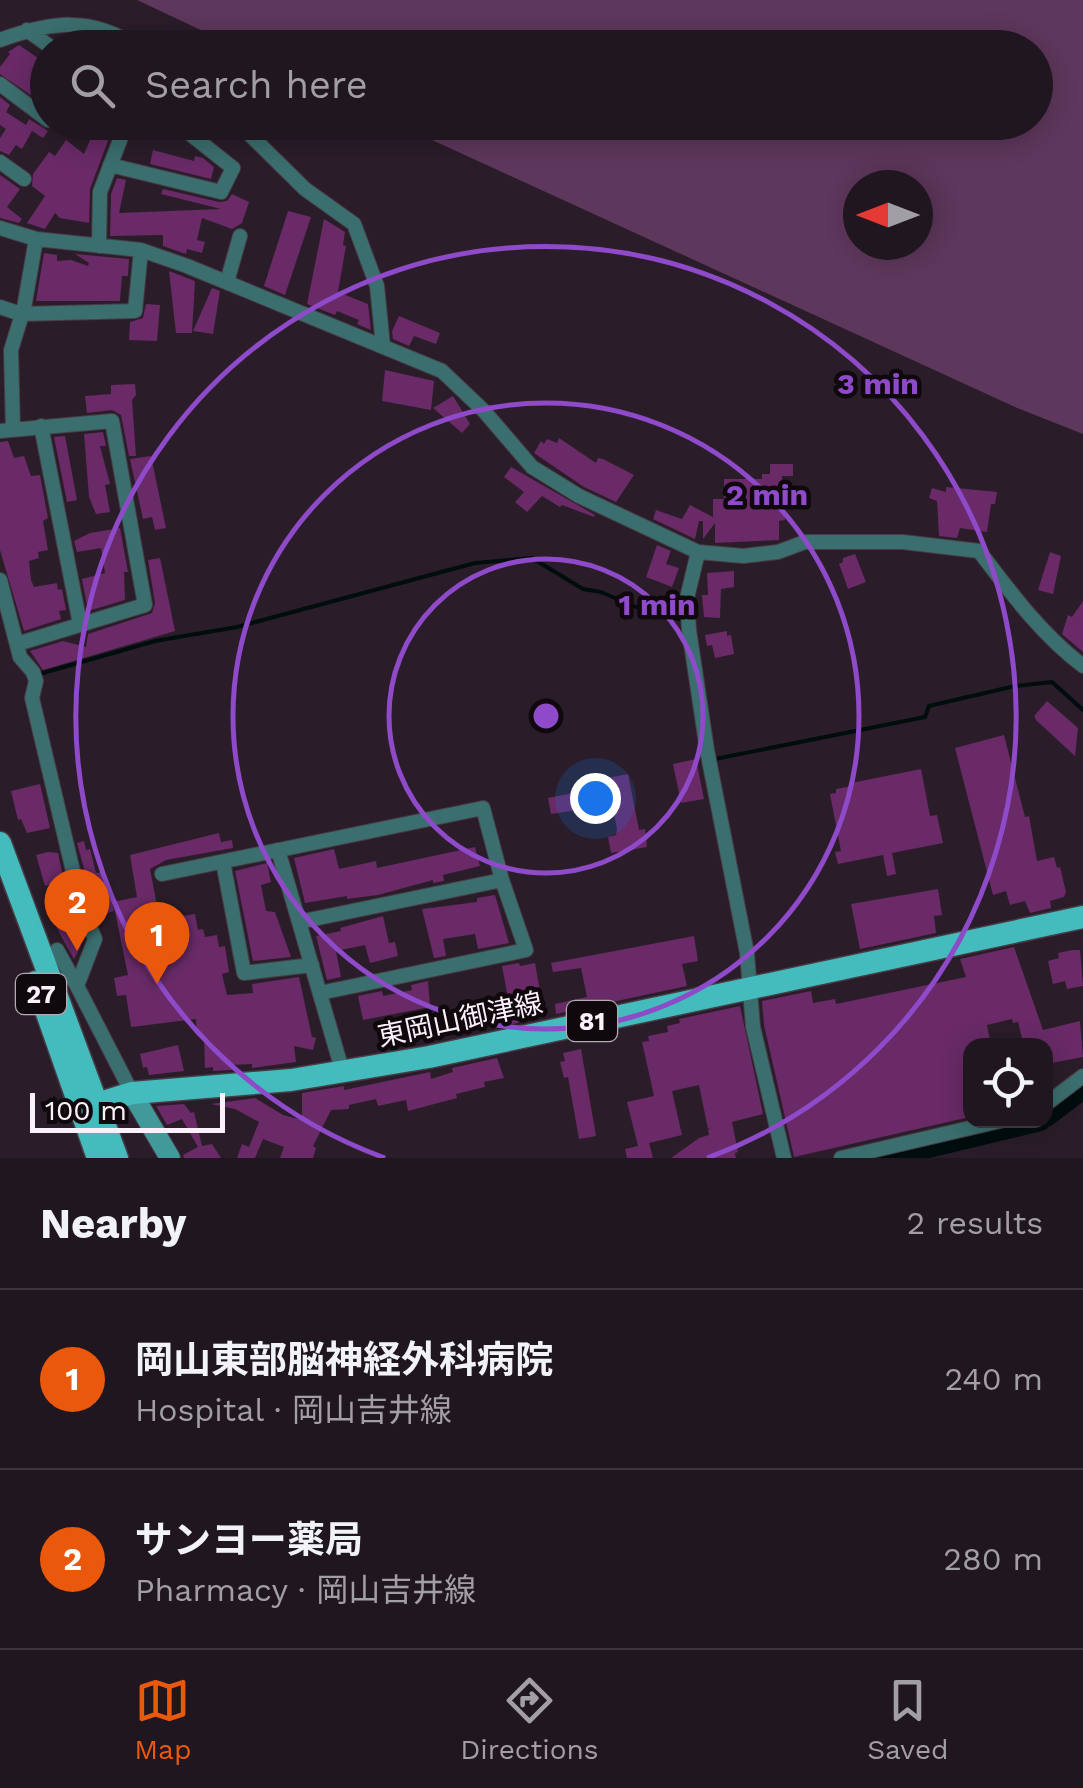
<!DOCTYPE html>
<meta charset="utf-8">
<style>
body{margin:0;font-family:"Work Sans","Noto Sans JP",sans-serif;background:#2d232c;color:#f1f3f6}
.controls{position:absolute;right:30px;bottom:30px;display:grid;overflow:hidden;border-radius:20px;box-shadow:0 5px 25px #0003}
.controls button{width:90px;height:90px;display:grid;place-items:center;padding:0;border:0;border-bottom:2px solid #3d353d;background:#20161f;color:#f1f3f6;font:50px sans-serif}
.compass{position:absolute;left:843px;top:170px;width:90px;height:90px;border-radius:50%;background:#20161f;box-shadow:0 5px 25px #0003;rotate:270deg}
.scale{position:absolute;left:30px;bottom:25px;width:195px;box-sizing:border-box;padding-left:10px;border:5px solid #fbf1fa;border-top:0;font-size:28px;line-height:35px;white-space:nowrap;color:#fbf1fa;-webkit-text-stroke:8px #0f090e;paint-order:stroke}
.you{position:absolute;left:595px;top:798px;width:35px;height:35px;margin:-25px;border:8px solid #fff;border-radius:50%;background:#1a73e8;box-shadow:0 0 0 15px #1a73e833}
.badge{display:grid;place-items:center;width:65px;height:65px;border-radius:50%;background:#ea580c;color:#fff;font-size:32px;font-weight:700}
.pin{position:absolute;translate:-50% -82px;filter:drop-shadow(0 2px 5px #0008)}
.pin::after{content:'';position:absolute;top:52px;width:35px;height:30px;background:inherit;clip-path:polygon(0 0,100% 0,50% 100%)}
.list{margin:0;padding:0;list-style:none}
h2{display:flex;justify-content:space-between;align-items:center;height:130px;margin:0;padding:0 40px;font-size:42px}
h2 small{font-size:32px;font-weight:400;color:#a29fa4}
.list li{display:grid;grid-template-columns:65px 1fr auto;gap:30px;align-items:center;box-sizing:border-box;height:180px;padding:0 40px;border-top:2px solid #3d353d}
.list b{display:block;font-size:38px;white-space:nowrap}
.list p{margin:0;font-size:32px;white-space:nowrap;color:#a29fa4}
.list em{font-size:32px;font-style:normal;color:#a29fa4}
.icon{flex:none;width:55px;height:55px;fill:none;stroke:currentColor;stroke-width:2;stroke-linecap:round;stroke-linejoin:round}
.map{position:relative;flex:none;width:1083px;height:1158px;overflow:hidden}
.search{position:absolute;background:#20161f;box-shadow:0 5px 25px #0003;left:30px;right:30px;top:30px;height:110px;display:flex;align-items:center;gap:25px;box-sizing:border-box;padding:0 35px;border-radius:55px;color:#a29fa4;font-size:38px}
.sheet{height:490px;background:#20161f}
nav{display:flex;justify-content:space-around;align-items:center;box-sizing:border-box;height:140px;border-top:2px solid #3d353d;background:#20161f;font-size:28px;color:#a29fa4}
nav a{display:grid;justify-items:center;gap:5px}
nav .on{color:#ea580c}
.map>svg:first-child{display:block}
.green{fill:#5e375c;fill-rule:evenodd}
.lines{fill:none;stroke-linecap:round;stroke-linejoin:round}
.stream{stroke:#000d0d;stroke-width:4}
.river{stroke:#000d0d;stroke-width:22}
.building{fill:#692a67}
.street-casing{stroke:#473b46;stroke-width:16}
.secondary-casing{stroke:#473b46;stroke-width:22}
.primary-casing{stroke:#473b46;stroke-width:25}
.street{stroke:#3b6e6e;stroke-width:14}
.secondary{stroke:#42999a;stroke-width:20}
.primary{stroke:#44bbbc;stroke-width:22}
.ring{fill:none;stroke:#8e4ac8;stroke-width:5}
.labels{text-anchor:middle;stroke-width:9;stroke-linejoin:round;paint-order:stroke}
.shield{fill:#0f090e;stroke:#b4abb3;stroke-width:2.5}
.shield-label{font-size:25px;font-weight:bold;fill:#fbf1fa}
.street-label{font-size:28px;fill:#fbf1fa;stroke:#0f090e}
.centre{fill:#8e4ac8;stroke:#0f090e;stroke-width:5}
.ring-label{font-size:30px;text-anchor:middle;font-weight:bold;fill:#8e4ac8;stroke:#0f090e;stroke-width:9;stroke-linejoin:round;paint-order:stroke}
</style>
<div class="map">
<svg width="1083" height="1158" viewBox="0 0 1083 1158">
<rect width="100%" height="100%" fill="#2a1d29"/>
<path class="green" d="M137,0H1083V434L1015,407L395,123L1036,122V48L237,47ZM858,185H918V245H858Z"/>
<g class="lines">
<path class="stream" d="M36,675L155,641L237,627L475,563L532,558L583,589L601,592L643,610L683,620
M715,759L925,717L929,706L1015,686L1052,682L1083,710"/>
<path class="river" d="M1046,1116L1083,1088
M883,1158L1040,1120"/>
</g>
<path class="building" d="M19,45L48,65L41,79L48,84L44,104L0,74V67L10,54L8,52Z
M0,97L10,105L6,112L26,125L29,119L48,131L43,138L32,131L22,149L16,145L9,155L0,151V138L6,129L0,125Z
M98,122H115L90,189L89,223L60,218L55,213L45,229L27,223L45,196L32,186L33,174L49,152L55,156L66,140L84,154Z
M153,150L194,161L195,156L203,158L214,167L211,179L150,164Z
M0,175L20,189L7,207L22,219L19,223L0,218Z
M117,178L126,180L119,213L221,209L161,194L163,189L219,202L227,201L232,194L249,202L242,223L232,229L202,218L197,240L205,242L202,253L187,249L186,254L163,246V235L110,236L111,194Z
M288,211L311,217L285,295L264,286Z
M324,219L345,232L343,245L346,246L338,292L368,304L371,330L357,324L359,320L337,311L335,315L307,304Z
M44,253L57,255V261L71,260L88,266L89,263L75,254L129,259L128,276H122L120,301H36Z
M169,271L195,281L192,333H176Z
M212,288L220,291L213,334L193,331Z
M146,304L160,305L157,341L129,340L130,322L143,318Z
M399,316L440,333L436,344L414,336L409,346L393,339L392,331Z
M385,370L434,381L431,410L382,401Z
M135,384L136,395L132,400L136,456H129L121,415L112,410L87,413L85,396L111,394V385Z
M453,396L470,424L462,433L433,408Z
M103,432L106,446H100L109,480L110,484L105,485L110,512L96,514L89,497L84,434Z
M65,436L77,500L67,502L54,437Z
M559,438L596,463L598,458L603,459L634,475L616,502L584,487L534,453L541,441L544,444L547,439L557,443Z
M8,441L14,458L24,456L31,476L40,475L48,518L43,521L48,550L38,552L39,558L29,561L31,580L34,587L57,583L58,590L62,589L66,610L59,611L61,619L24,631L0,550V442Z
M151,456L166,528L155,530L152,517L143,519L130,459Z
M770,464H793V476H782L781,510L784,509L785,520L779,521V540L715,543V523L703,539V521H699L695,539L653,519L656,510L682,519L690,505L713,517V499H724V479H762V474H770Z
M511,467L595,515L594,517L562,505L560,507L542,496L527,512L515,502L524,492L504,477Z
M946,487L997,492L995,504H991L987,532L960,528L957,538L939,536L937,501L929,498L932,488L946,492Z
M120,528L128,572H124L125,600L88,611L82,579L105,573L101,548L77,552L74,541L90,533Z
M657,545L671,551L666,564L679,568L672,587L646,577Z
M1050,552L1061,556L1053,594L1038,590Z
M855,554L866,582L848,589L839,564L843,562V558Z
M160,558L175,631L43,670L30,651L63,641L86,647L88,634L152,613L155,603L148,560Z
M734,571V587L721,589L720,618L704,617L702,595H708L707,573Z
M1083,601V652L1062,634L1068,615L1072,617Z
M727,631V636L731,635L734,654L715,658L712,645L707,646L705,635Z
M1047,701L1078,728L1075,756L1037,721L1034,716Z
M1004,735L1025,817L1029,816L1037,861L1054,857L1057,868L1060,867L1066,892L1064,897L1050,901L1051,908L1030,913L1025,901L1010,905L1006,891L993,895L955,748Z
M696,759L704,799L681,803L673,764Z
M921,769L930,816L937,815L943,843L892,853L896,874L887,876L883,855L838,864L835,852L841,851L830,794L836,793V789L852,786L851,783Z
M628,774L639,830L645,829L647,847L611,853L608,837L616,835L617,829L612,805L551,814L548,798L608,786L607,778Z
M40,784L50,828L27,833L21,819L18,820L11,791Z
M219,833L221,842L232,840L233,848L166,860L150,869L158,911L161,910L163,919L195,914L198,930L203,929L205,937L217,935L219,947L225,946L229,972L222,974L227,995L253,993L252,984L299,977L312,1037L316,1038L313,1050L294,1046L296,1062L252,1068V1064L231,1065L232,1070L213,1071V1067L205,1068L204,1036H197L196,1019L131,1027L126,995L117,996L114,978L128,975L113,902L137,897L130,855Z
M84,841L86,850L90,849L96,873L102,872L106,876L114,911L97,916L77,843Z
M475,847L480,866L443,875L444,881L433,883V880L378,895L347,899V896L305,903L294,858L334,849L339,869L376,861L377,868Z
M48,852L58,853L64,881L45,886L36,855Z
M267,863L271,882L261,885L266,911L275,912L291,957L253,961L235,871Z
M938,889L942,915L934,916L936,933L860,949L851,904Z
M495,895L509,943L478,949L475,934L443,939L446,956L434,958L422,909L477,902V898Z
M72,911L81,934L76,937L81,946L74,959L51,918Z
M383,916L389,943L395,942L398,956L370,963L365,945L336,951L341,977L327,980L316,936L341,931L340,928Z
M694,936L698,961L682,964L687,986L556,1014L555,1004L587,997L581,968L553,972L551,963Z
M1014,947L1043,1030L1080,1021L1083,1057L1046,1064V1046H1024L1018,1022L1013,1023L1012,1019L987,1025L991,1046H970V1117L794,1157L764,1025L762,1001L811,991L813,1003L835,999L836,1004L966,977L960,959Z
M1072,950H1080L1083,986L1067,989L1065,981L1053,984L1048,961L1059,958L1058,953Z
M519,963L520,966L535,963L542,1002L522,1007L518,1023L501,1026L497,1000L508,998L502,966Z
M428,981L430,1007L363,1020L358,996L382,991L383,996L412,990L411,985Z
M740,1006L763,1114L732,1122L738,1152L735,1153L736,1158H671L699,1138L709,1135L708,1130L712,1127L708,1129L699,1085L672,1091L682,1135L649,1143L653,1158H627L625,1149L638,1146L627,1102L654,1096L642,1042L649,1041L648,1036L668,1032L667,1026L680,1023L679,1019Z
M178,1045L184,1071L149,1075L147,1067L143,1068L140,1054Z
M581,1049L596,1136L579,1139L568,1077L564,1078L560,1062L565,1061L563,1053Z
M497,1058L504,1078L484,1082L485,1087L456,1094L457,1098L408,1111L406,1100L378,1106L376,1099L349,1105V1109L331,1110L313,1146L316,1148L313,1158H280L284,1147L263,1139L255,1158H237L242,1144L249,1147L259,1122L235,1109L211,1104L255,1098L283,1115L302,1120V1093L344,1086V1090L430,1072L431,1079L453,1072L452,1068Z
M184,1104L191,1113L194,1112L202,1146L212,1144L221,1158H184L183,1155L198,1147L182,1119L167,1125L156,1106Z"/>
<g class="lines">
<g class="street-casing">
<path id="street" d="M27,30L52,48
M0,40C50,22 92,15 138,48
M0,84L48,120
M237,122L305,189L354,224L377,286L383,346
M0,162L24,179
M110,165L221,192L233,168L175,122
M0,228L36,239L141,250L187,266L442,371L484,411L532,467L579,496L698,552L743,556L778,552L805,542H903L979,551C1011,593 1041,634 1083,666
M99,246L100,192L127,122
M227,282L240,236
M0,307L21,314L135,311L141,250
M41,426L80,624
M13,429L11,350L24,308L36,239
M0,431L112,421L145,605L17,644
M698,552L687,598L689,630L707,750L747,953L753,1027L784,1158
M0,580L20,657L33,672L36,681L32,698L81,905L95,939L77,986L132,1093
M278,850L343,1073
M223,862L244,973L312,965
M162,874L483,808L502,880L526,950L320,993
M299,922L502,880
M57,950L77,986
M1046,1104L1083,1076
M841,1158L1004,1120"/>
</g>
<g class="secondary-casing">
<path id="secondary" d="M132,1093L170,1158"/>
</g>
<g class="primary-casing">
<path id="primary" d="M0,843L117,1158
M36,982L98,1158
M81,1109L132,1093L291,1080L429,1057L1083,917"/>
</g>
<use href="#street" class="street"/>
<use href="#secondary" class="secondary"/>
<use href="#primary" class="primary"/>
</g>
<g class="ring">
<circle cx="546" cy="716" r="157"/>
<circle cx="546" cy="716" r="313"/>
<path d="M385 1158A470 470 0 1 1 707 1158"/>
</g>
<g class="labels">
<g class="shield">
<rect x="16" y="974" width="50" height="40" rx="8"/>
<rect x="567" y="1001" width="50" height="40" rx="8"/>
</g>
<g class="shield-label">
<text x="41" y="1003">27</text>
<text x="592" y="1030">81</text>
</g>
<g class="street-label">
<text transform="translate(460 1019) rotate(-12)" y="10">東岡山御津線</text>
</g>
</g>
<circle cx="546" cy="716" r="15" class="centre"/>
<g class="ring-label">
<text x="878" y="394">3 min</text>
<text x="767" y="505">2 min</text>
<text x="657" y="615">1 min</text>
</g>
</svg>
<div class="controls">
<button><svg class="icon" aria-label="locate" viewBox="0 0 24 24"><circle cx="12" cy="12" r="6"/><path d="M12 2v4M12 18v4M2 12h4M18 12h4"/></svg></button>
</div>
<svg class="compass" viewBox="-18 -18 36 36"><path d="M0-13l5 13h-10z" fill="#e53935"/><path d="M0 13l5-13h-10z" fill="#a29fa4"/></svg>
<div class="scale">100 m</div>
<div class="you"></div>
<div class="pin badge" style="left:157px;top:984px">1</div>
<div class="pin badge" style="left:77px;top:951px">2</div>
<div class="search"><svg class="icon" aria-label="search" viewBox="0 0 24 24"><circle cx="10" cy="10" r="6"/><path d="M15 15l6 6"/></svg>Search here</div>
</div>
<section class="sheet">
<h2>Nearby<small>2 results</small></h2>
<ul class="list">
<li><span class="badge">1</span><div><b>岡山東部脳神経外科病院</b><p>Hospital · 岡山吉井線</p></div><em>240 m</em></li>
<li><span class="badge">2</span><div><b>サンヨー薬局</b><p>Pharmacy · 岡山吉井線</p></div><em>280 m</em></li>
</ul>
</section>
<nav>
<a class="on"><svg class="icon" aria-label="map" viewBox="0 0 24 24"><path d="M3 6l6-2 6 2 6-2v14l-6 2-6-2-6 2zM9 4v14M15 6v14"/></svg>Map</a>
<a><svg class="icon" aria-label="directions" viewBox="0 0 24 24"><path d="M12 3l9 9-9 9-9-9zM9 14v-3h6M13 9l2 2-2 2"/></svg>Directions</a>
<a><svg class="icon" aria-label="saved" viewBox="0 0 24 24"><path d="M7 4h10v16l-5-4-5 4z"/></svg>Saved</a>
</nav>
